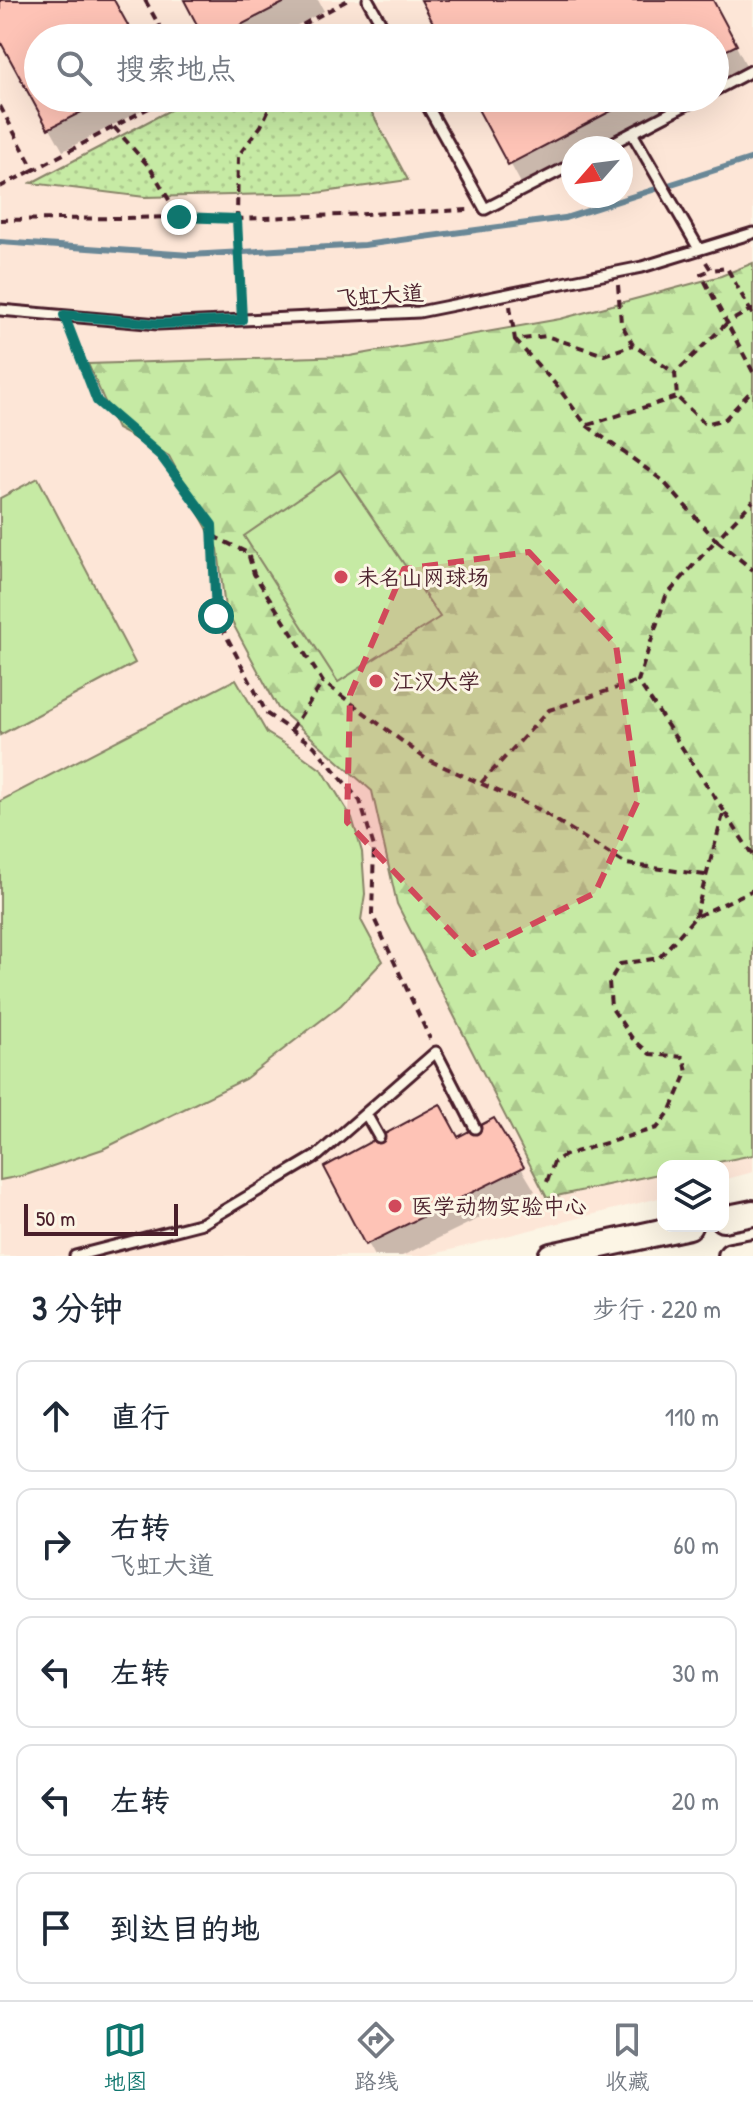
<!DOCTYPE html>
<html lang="zh">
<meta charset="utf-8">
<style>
body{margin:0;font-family:"Patrick Hand","LXGW WenKai TC",sans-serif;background:#f6f6f7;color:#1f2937}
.controls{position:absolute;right:24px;bottom:24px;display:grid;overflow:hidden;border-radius:16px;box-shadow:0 8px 32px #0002}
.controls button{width:72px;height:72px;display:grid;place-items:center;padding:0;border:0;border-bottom:2px solid #e0e1e3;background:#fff;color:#1f2937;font:40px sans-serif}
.compass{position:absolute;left:561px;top:136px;width:72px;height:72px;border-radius:50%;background:#fff;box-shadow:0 8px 32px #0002;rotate:242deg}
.scale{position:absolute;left:24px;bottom:20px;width:154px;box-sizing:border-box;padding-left:8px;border:4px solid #4a1f2b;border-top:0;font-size:22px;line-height:28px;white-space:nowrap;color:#4a1f2b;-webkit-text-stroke:6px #fcf5e5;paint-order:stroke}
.stop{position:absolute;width:24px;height:24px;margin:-18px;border:6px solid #0f766e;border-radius:50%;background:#fff}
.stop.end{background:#0f766e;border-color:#fff;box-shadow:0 2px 8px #0008}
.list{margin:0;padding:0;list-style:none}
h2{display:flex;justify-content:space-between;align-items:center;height:104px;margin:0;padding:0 32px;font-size:34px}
h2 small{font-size:26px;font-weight:400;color:#747a83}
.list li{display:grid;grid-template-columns:52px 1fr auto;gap:24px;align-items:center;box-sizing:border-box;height:112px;margin:0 16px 16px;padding:0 16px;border:2px solid #e0e1e3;border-radius:16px}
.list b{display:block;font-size:30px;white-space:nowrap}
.list p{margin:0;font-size:26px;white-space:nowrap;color:#747a83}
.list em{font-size:26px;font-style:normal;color:#747a83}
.icon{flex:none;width:44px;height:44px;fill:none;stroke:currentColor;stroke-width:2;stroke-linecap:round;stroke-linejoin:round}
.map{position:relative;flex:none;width:753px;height:1256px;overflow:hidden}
.search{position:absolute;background:#fff;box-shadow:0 8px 32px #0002;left:24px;right:24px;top:24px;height:88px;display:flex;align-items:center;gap:20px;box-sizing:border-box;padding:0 28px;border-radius:44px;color:#747a83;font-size:30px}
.sheet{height:744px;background:#fff}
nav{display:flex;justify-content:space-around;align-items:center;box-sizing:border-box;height:112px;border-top:2px solid #e0e1e3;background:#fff;font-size:22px;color:#747a83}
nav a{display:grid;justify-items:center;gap:4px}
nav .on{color:#0f766e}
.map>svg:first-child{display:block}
.built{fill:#fde6d7;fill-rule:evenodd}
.forest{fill:url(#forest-firs);stroke:#888468;stroke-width:2}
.park{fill:url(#park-dots);stroke:#888468;stroke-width:2}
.pitch{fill:#c6eaa4;stroke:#888468;stroke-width:2}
.shadow{fill:#0003}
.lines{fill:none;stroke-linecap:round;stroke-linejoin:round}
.stream{stroke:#6b8897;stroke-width:6}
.building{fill:#fec3b6;stroke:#4a1f2b;stroke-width:2}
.service-casing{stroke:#4a1f2b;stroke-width:15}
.secondary-casing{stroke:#4a1f2b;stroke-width:30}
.path{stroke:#4a1f2b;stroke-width:4;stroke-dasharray:8 6;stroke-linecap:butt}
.service{stroke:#fcf5e5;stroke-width:9}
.secondary{stroke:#fcf5e5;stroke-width:24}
.route{stroke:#0f766e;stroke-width:10}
.marked{fill:#d1495b;fill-opacity:0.2;stroke:#d1495b;stroke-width:6;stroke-dasharray:16 10;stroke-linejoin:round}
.poi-dot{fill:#d1495b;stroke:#fcf5e5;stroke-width:3}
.labels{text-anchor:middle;stroke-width:6;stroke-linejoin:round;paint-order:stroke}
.street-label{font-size:22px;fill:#4a1f2b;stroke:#fcf5e5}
.poi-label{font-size:22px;fill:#4a1f2b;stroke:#fcf5e5;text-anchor:start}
</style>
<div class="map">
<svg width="753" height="1256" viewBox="0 0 753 1256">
<defs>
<pattern id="forest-firs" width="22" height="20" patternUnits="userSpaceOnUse" patternTransform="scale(2)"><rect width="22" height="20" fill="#c6eaa4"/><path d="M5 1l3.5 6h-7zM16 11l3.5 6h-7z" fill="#acc88d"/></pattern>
<pattern id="park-dots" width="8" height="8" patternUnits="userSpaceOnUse" patternTransform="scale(2)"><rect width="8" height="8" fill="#c6eaa4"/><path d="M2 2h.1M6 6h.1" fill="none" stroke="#acc88d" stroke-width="1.8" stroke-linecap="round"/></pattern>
</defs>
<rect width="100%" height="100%" fill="#fcf5e5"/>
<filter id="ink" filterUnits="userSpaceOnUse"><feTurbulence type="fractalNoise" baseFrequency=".0125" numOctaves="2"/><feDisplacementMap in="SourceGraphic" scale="16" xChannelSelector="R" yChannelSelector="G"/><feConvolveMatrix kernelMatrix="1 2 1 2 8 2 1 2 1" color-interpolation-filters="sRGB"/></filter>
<g filter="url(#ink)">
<path class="built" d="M0,0H753V1172L723,1180V1166H663V1197L426,1256H0ZM38,38H715V98H38ZM573,148H621V196H573Z"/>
<path class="forest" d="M753,263V1155L699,1166H663V1173L547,1198L397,904L372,791L278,708L225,609L218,549L169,456L117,429L88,364L350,356L560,319L721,276Z"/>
<path class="park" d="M193,98H364L408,180L317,193L145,197L31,183Z"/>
<path class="pitch" d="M340,470L440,617L338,682L244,536Z
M38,478L135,663L0,735V498Z
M236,679L267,733L293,749L323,771L352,818L362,852L365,894L361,920L383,961L341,1005L245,1079L103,1149L26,1175L0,1180V801Z"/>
<path class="shadow" d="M0,0H113L133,38H38V98H165L63,151L0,37Z
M186,0H318L324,11L273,38H207Z
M423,0H712L748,69L715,86V38H443Z
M475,98H692L597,148H573V161L523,187Z
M493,1121L535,1191L402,1256H374L326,1168L458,1139Z"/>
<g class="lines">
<path class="stream" d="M0,242L190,255L364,245L565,218L753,158"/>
</g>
<path class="building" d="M0,0H114L135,38H38V98H109L48,129L0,41Z
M184,0H289L216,38H204Z
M421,0H713L737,45L715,56V38H441Z
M472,98H636L508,165Z
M440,1104L458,1137L494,1118L524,1167L365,1245L324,1167Z"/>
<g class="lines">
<g class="service-casing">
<path id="service" d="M368,0L389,38
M715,90L753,70
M423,98L485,209L573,164
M632,133L699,249
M603,148L699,98
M0,310L158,324L419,312L642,267L753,233
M366,1114L379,1137
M75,1256L203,1223L318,1155L436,1052L475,1128"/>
</g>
<g class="secondary-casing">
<path id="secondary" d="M723,1219L753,1213
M551,1256L689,1226
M731,1256L753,1252"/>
</g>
<path class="path" d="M145,0L166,38
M278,38L348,0
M0,106L34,170L167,98
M114,127L151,169L179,217L237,219L469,210
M0,187L33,170
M0,220L178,217
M706,262L711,270L701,274L727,323L750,310L727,268L711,270
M618,285L621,323L633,345L675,373
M241,305L237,219L238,156L261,126L274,98
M510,306L515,340L546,336L604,355L633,345
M753,310H750L753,316
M69,329L97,401L161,456L212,525L216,616L267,714L314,746L360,801L374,847L372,914L430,1039
M515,340L557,386L586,425L662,480L716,540L753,501
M753,372L727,323L675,373L677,397L705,424L725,419L753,389
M588,425L677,397
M213,536L248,553L254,574L323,682L426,759L538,809L626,864L705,875
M291,730L323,682
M481,783L549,710L638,681
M724,811L638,681L666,596L716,540L753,570
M695,917L724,811L753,856
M547,1182L554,1162L565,1155L657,1128L671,1110L687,1073L684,1057L650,1054L632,1038L611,1007L609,982L620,964L659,958L695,917L753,890"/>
<use href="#service" class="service"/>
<use href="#secondary" class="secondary"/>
</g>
</g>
<g class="lines" filter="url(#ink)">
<path class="route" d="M179,217L237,219L242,320L158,324L64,315L97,401L161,456L212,525L216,616"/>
</g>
<path class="marked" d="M529,552L616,645L638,800L595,893L472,954L347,822L350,695L404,569Z"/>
<g class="poi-dot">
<circle cx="341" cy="577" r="8"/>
<circle cx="376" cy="681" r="8"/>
<circle cx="395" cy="1206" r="8"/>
</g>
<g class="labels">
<g class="street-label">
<text transform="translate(380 295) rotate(-4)" y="8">飞虹大道</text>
</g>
<g class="poi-label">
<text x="357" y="585">未名山网球场</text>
<text x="392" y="689">江汉大学</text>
<text x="411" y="1214">医学动物实验中心</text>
</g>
</g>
</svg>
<div class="controls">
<button><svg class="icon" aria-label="layers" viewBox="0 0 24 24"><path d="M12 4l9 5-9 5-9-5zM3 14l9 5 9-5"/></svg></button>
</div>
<svg class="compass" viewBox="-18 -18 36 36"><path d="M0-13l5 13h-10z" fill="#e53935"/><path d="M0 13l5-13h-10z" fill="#747a83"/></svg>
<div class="scale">50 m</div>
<div class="stop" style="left:216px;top:616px"></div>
<div class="stop end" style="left:179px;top:217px"></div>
<div class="search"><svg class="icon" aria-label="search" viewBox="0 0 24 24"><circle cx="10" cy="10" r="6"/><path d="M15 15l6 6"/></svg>搜索地点</div>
</div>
<section class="sheet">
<h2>3 分钟<small>步行 · 220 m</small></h2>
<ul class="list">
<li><svg class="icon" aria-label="ahead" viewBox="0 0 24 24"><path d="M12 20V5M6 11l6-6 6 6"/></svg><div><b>直行</b></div><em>110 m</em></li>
<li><svg class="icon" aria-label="right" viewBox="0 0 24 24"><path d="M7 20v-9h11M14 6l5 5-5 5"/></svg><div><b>右转</b><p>飞虹大道</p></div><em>60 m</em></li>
<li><svg class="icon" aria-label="left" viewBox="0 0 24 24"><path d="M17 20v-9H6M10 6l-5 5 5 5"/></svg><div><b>左转</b></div><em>30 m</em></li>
<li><svg class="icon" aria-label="left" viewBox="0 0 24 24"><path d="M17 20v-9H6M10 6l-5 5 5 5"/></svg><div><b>左转</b></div><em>20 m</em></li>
<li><svg class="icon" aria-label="arrive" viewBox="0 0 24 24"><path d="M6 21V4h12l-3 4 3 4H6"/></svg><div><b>到达目的地</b></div></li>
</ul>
</section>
<nav>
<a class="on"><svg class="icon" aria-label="map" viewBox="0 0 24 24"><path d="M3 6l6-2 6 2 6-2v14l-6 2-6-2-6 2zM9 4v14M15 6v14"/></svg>地图</a>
<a><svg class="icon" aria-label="directions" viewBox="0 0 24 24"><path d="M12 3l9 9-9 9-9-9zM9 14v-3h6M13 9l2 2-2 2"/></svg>路线</a>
<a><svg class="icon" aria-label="saved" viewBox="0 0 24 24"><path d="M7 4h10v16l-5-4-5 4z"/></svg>收藏</a>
</nav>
